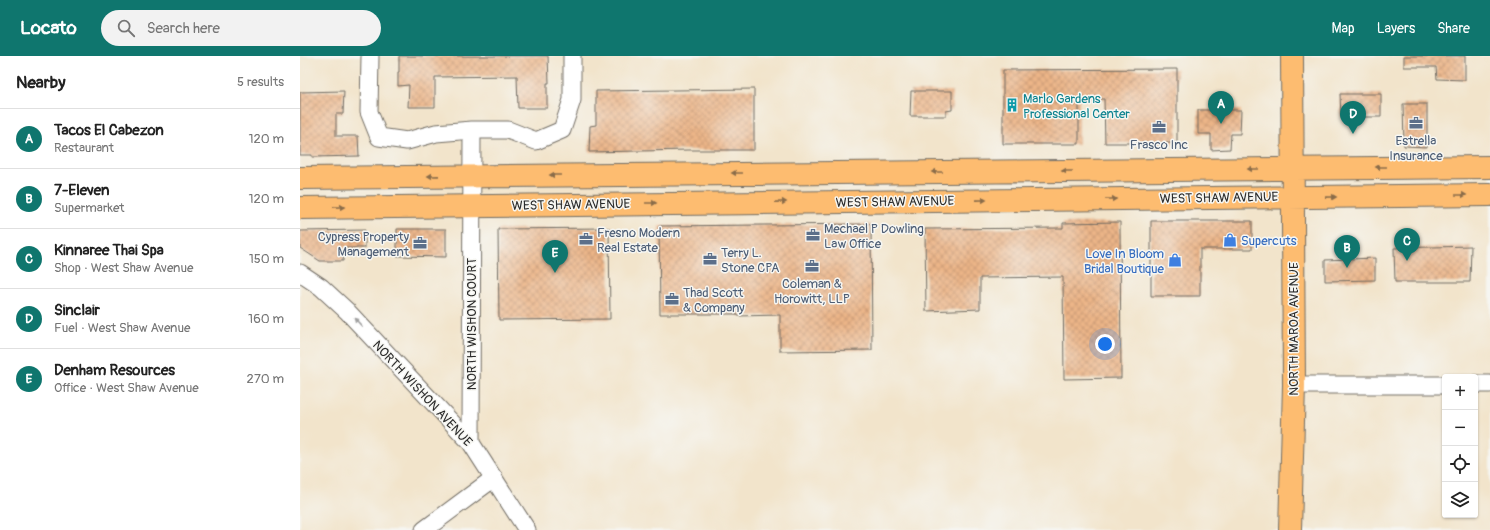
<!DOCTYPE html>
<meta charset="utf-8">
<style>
body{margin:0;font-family:Pangolin,sans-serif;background:#f2f2f2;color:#222}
.controls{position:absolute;right:12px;bottom:12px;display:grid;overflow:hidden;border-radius:4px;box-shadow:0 1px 3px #0004}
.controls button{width:36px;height:36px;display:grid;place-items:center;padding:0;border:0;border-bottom:1px solid #e0e0e0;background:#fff;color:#222;font:20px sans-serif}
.you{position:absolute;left:805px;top:288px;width:14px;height:14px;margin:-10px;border:3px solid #fff;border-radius:50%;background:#1a73e8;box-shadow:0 0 0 6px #1a73e833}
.badge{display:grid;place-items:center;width:26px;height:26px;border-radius:50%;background:#0f766e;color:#fff;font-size:13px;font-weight:700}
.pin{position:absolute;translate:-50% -33px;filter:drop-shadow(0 1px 2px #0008)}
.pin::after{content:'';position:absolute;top:21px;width:14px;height:12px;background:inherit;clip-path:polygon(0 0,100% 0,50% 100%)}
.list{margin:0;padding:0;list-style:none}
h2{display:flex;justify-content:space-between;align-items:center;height:52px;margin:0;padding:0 16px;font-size:17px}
h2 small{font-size:13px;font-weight:400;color:#767676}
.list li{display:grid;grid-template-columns:26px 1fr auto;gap:12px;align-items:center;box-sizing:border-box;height:60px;padding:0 16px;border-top:1px solid #e0e0e0}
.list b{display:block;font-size:15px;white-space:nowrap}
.list p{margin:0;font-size:13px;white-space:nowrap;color:#767676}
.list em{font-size:13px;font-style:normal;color:#767676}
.icon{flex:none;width:22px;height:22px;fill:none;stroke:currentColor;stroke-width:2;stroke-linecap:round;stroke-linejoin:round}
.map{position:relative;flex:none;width:1190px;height:474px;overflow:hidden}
header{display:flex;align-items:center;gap:24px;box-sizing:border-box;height:56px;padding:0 20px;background:#0f766e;color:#fff}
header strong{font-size:19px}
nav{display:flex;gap:22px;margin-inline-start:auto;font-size:14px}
.search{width:280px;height:36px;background:#f2f2f2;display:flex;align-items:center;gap:10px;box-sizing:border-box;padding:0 14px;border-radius:22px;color:#767676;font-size:15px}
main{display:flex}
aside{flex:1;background:#fff}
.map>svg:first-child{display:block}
.building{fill:url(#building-cross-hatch)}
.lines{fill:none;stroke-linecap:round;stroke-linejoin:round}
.minor-casing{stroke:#716c63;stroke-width:19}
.major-casing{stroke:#716c63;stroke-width:24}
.minor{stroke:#fff;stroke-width:17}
.major{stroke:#fdbc70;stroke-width:22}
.oneway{fill:#8a6c4a}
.oneway2{fill:#a0a0a0}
.labels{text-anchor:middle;stroke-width:3;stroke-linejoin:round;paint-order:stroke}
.culture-label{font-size:13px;fill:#0d838f;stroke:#f6f6f2;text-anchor:start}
.service-label{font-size:13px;fill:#4e5e75;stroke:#f6f6f2;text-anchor:start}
.street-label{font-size:13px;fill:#2b2b2b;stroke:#f6f6f2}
.shop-label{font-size:13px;fill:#366cbe;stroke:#f6f6f2;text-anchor:start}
</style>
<header>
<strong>Locato</strong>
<div class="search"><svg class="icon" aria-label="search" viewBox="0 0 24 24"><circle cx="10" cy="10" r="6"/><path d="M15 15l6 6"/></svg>Search here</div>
<nav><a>Map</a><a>Layers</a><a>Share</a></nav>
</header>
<main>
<aside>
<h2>Nearby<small>5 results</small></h2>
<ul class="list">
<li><span class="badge">A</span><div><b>Tacos El Cabezon</b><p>Restaurant</p></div><em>120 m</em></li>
<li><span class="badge">B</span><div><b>7-Eleven</b><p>Supermarket</p></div><em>120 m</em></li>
<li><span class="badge">C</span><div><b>Kinnaree Thai Spa</b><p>Shop · West Shaw Avenue</p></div><em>150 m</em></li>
<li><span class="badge">D</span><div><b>Sinclair</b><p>Fuel · West Shaw Avenue</p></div><em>160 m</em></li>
<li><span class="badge">E</span><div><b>Denham Resources</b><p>Office · West Shaw Avenue</p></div><em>270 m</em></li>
</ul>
</aside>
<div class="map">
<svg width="1190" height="474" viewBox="0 0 1190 474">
<defs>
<pattern id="building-cross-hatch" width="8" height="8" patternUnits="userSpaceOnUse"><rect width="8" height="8" fill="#ecb588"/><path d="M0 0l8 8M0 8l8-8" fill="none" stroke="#bf936f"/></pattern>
</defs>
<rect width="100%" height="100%" fill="#f6f6f2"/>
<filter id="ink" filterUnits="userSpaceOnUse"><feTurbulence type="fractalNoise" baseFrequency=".025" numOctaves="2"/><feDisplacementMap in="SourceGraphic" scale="8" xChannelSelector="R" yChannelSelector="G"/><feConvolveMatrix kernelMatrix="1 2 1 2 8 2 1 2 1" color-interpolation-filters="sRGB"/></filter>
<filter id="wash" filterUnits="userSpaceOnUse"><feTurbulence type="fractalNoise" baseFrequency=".012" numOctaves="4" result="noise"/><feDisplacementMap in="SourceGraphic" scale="16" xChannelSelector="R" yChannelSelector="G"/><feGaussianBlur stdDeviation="0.9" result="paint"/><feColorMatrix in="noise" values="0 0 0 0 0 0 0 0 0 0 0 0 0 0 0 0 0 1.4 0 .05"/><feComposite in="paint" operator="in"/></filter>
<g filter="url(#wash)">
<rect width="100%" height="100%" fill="#f2e4cb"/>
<g id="blocks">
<path class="building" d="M99,0H248L249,27H247V52H218L217,20L135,21V51H108L109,29L98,30V16H99Z
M1104,0H1165V24L1137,23L1136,11H1104Z
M877,13V87H805L804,43H779V88H703V14Z
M454,33V94H388L289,96L290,70L296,69V35Z
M44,35L43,58H36V80H58L59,100L12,101V99H0V36Z
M611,35H652V54L646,55V60H610Z
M1040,38H1081V61H1041Z
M1103,48H1127V91L1104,90Z
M898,54H941L940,78H931L930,93L911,94V78H898Z
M851,165H952V193H900V240H851Z
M820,166L821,322L764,323L763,221L680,222V253L626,255L625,173L763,172V167Z
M571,168L572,294L480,295V259L438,260L437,258H360L359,170Z
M309,172L310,263L199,264L198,173Z
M97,173H146V201L97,200Z
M65,174V192H44L43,205H20L0,192V175Z
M1171,190L1170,226H1095L1094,192Z
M1075,202V224L1025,225V204Z"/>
</g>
</g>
<g filter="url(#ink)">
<use href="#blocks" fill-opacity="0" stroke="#716c63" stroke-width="1"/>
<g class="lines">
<g class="minor-casing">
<path id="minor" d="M70,0L69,56L79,81L107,85L136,77L172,74H208L236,85L262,74L272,44V0
M0,217L21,231L47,255L171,387L227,474
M1175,328H1190
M994,329H1145
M171,387L172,74
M124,474L194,422"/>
</g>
<g class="major-casing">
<path id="major" d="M0,122L1190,111
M0,152L1190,139
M990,474L994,329L992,0"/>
</g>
<use href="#minor" class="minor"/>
<use href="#major" class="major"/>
</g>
<defs><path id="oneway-solid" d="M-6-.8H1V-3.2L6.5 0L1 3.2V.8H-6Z"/></defs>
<g class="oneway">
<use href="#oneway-solid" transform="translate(1081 111) rotate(180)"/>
<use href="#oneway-solid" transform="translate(953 113) rotate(180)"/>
<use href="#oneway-solid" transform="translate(767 115) rotate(180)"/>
<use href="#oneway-solid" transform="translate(637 116) rotate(180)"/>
<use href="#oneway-solid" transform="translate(437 117) rotate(180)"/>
<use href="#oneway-solid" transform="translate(255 119) rotate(180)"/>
<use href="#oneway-solid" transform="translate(133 120) rotate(179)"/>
<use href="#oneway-solid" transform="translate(1161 139)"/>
<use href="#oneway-solid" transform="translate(1031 141) rotate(-1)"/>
<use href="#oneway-solid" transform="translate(811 143)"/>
<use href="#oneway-solid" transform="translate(681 144) rotate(-1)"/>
<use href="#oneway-solid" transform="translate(481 146) rotate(-1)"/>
<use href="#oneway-solid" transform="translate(351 147)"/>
<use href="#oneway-solid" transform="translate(39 151) rotate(-1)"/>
</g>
<use class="oneway2" href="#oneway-solid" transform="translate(58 266) rotate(-133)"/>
</g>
<defs>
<g id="building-bare" transform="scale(1.08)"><path d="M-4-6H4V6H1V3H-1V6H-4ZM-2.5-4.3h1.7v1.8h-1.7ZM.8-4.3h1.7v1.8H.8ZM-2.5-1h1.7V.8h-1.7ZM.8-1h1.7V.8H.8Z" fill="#0f9aa8" stroke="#f6f6f2" stroke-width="2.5" paint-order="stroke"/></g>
<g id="office-bare" transform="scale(1.08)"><path d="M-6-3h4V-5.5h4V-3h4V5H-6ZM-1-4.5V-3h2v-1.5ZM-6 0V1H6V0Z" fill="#5c6f8a" stroke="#f6f6f2" stroke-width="2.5" paint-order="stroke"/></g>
<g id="shop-bare" transform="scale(1.08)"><path d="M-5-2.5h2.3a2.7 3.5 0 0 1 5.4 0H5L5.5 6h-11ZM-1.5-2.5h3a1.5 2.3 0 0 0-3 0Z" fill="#3f7fe0" stroke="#f6f6f2" stroke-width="2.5" paint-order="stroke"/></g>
</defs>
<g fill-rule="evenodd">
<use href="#building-bare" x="712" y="49"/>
<use href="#office-bare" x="1116" y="67"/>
<use href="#office-bare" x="859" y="71"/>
<use href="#office-bare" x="513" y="179"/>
<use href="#office-bare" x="286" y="183"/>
<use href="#shop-bare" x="930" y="184"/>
<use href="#office-bare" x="120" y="187"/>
<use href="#office-bare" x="410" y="203"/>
<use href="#shop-bare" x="875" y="204"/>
<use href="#office-bare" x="512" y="210"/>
<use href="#office-bare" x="372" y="243"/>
</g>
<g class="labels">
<g class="culture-label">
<text x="723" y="47">Marlo Gardens<tspan x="723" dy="15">Professional Center</tspan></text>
</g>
<g class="service-label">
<text x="1116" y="89" text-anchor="middle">Estrella<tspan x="1116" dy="15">Insurance</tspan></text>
<text x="859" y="93" text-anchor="middle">Frasco Inc</text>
<text x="524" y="177">Mechael P Dowling<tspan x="524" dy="15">Law Office</tspan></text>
<text x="297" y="181">Fresno Modern<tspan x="297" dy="15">Real Estate</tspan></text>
<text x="109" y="185" text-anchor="end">Cypress Property<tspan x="109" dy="15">Management</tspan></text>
<text x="421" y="201">Terry L.<tspan x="421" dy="15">Stone CPA</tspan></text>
<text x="512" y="232" text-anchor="middle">Coleman &amp;<tspan x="512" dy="15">Horowitt, LLP</tspan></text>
<text x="383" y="241">Thad Scott<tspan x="383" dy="15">&amp; Company</tspan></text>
</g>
<g class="street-label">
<text transform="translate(919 141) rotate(-1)" y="5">WEST SHAW AVENUE</text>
<text transform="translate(595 145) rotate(-1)" y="5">WEST SHAW AVENUE</text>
<text transform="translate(271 148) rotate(-1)" y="5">WEST SHAW AVENUE</text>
<text transform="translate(171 268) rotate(-90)" y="5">NORTH WISHON COURT</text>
<text transform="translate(993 273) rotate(-90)" y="5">NORTH MAROA AVENUE</text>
<text transform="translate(123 337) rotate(47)" y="5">NORTH WISHON AVENUE</text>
</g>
<g class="shop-label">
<text x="941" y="189">Supercuts</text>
<text x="864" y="202" text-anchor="end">Love In Bloom<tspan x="864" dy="15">Bridal Boutique</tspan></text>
</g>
</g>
</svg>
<div class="controls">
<button>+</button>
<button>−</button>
<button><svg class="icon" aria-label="locate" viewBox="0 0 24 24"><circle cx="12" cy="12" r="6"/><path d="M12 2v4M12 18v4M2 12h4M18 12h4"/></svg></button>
<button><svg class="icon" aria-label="layers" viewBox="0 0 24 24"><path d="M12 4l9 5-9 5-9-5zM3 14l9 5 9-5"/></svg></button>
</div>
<div class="you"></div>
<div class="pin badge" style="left:921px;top:68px">A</div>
<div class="pin badge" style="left:1047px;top:212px">B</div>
<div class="pin badge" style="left:1107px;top:205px">C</div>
<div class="pin badge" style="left:1053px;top:78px">D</div>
<div class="pin badge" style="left:255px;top:217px">E</div>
</div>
</main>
